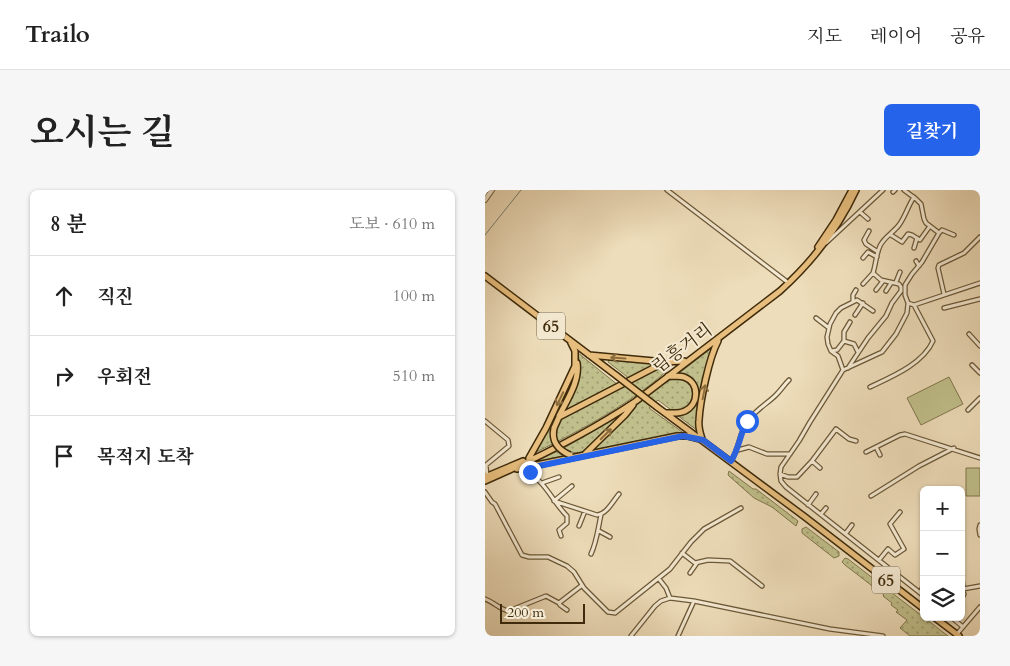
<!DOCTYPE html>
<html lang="ko">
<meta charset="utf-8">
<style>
body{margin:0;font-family:Cardo,"Noto Serif KR",serif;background:#f6f6f6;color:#222}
.controls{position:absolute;right:15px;bottom:15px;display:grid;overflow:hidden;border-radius:8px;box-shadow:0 1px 4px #0004}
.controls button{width:45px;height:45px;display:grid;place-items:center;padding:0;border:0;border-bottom:1px solid #e0e0e0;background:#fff;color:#222;font:25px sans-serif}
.scale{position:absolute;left:15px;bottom:12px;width:85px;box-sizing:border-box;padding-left:5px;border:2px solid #3f2b0b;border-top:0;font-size:14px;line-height:18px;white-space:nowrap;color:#3f2b0b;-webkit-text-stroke:4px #f4e9d2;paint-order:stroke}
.stop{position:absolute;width:15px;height:15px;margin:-11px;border:4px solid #2563eb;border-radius:50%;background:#fff}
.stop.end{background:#2563eb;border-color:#fff;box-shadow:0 1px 5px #0008}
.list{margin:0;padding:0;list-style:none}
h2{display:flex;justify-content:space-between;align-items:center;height:65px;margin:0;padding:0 20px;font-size:21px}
h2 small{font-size:16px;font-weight:400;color:#767676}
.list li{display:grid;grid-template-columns:32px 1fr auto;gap:15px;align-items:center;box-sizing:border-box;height:80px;padding:0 20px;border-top:1px solid #e0e0e0}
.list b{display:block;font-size:19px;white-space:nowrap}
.list em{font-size:16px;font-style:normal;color:#767676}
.icon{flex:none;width:28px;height:28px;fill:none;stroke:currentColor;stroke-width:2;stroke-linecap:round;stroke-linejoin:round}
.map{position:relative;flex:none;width:495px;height:446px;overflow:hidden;border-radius:8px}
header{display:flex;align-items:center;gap:30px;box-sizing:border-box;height:70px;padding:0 25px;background:#fff;border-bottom:1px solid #e0e0e0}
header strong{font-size:24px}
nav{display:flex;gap:28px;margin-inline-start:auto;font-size:18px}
.intro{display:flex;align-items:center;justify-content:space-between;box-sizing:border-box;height:120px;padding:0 30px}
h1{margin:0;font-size:35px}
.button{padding:12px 22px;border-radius:8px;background:#2563eb;color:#fff;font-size:18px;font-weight:700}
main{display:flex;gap:30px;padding:0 30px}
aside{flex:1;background:#fff;border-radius:8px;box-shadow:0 1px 4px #0004}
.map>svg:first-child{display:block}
.grass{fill:url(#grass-dots);stroke:#80754b}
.pitch{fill:#c0bf8b;stroke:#80754b}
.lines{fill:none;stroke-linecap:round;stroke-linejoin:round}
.stream{stroke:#778173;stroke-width:1}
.minor-casing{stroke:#6b5837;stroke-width:5.5}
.tertiary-casing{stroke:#6b5837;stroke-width:6}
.primary-casing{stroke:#3f2b0b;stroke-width:8}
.minor{stroke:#f4e9d2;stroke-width:3}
.tertiary{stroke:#f4e9d2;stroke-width:4}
.primary{stroke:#e7be7d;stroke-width:5}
.primary-bridge-casing{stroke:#3f2b0b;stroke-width:8;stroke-linecap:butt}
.primary-bridge{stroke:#e7be7d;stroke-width:5}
.oneway{stroke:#8b6d3e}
.route{stroke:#2563eb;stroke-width:6}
.labels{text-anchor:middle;stroke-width:4;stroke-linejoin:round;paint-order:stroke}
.shield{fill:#f4e9d2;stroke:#756447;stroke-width:1}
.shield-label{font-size:16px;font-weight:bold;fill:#3f2b0b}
.street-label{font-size:18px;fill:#3f2b0b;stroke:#f4e9d2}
</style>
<header>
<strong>Trailo</strong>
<nav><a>지도</a><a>레이어</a><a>공유</a></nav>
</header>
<div class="intro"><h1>오시는 길</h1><a class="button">길찾기</a></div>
<main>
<aside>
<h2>8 분<small>도보 · 610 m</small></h2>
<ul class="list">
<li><svg class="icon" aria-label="ahead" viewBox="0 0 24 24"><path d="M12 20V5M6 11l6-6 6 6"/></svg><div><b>직진</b></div><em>100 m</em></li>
<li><svg class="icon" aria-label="right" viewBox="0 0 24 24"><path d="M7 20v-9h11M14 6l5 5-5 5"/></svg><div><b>우회전</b></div><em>510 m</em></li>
<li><svg class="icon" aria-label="arrive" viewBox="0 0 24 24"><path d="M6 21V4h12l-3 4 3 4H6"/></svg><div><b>목적지 도착</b></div></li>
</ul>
</aside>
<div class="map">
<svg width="495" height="446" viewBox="0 0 495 446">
<defs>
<pattern id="grass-dots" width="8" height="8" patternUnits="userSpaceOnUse" patternTransform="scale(1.25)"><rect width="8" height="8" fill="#c0bf8b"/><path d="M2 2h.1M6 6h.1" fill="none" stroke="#9d9b70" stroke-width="1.8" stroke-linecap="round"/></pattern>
</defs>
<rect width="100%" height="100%" fill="#eeddba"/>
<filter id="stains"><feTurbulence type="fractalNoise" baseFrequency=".004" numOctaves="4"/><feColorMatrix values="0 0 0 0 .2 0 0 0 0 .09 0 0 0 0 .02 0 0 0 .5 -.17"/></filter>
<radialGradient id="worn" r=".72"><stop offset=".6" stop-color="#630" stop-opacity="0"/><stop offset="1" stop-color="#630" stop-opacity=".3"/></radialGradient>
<path class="grass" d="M228,157L213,241L192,225L204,221L211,198L193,184Z
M93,163L133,195L82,220L79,218L95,175Z
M124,169L170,172L173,173L145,189L123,172Z
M182,174H185L187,176C152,210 95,241 51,262L89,183L90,182L87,195L67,238L73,235L78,227L171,178Z
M190,188C201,188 205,193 209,202L206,214C189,226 188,221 173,210L164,218L200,244L108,262V259C130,238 162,199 190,188Z
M138,224L100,261L92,263L86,262L84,267L44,275L79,258Z
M244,281L268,299H271L313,331L311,336L287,317L269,308L243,285Z
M321,337L354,362V366L349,368L317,343V339Z
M360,368L363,369L463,446H425L415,438L422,430L411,422L413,420L406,415L407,413L398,406L399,405L360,375L357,372Z"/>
<path class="pitch" d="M464,187L478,214L436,235L422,208Z
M481,278H495V306H481Z"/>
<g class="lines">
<path class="stream" d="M0,45L36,0"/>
<g class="minor-casing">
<path id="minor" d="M182,0L301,91
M419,0L431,9L436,14L439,29L441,33L454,43
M408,2L410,0
M375,22L383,29
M384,41L379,50L381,54L393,62
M406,45L417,52L423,44L427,45L435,50L445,36
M341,53L398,0
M429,58L432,48
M378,68L383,62L392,67
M431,71L434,76
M411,92L415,82
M378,94L388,83
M391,100L398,91
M401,101L406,93
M459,104L453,78L454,75L479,63L495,47
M368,111V105L371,100
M423,113L429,115L495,93
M459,118L495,109
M370,125L378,113
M331,128L344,138
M484,144L495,156
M359,151L369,154L373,162
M346,161L352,160L359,151V142L365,132
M487,175L495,183
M363,178L383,148L401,126L407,113L416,101V97L414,94L396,90L388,83C391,74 391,64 395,56C399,47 408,43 414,35C420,27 423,16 429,7
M358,180L353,166L346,161L343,154L342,147L345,134L351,123L356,118L372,110L388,121
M385,197C406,187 438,174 448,151L429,115
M483,220L495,208
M0,231L23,250L24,256L1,275L2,286
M391,257L395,265
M253,260L264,257L282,264H305
M381,262L415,245L420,244L495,268
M246,271C254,259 254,244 262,232C270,220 282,214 291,205C296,200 299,195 304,190
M327,271L351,239L364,249L371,251
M44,278C47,286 52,288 57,294C66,304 72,316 82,326V333L74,340L76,346
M335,278L327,271L312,287H303L295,284L296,277L314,251L325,232L358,180L397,162L411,144L422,123L423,113L420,105V95L427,84L437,72L454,43L457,40L469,45
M295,284L296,291L301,297L439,406
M57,293L74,287
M87,296L69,311L112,325C122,324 128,311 134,304
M0,302L7,312L10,314L37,365L44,367H63L82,376L89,382L99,398L123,422L130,423L185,379L206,352L219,339L256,318
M386,306L434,276L469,258
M323,315L331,304
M336,324L341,318
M495,335L494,339L495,345
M94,336L100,321
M114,341L125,347
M361,343L367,335
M197,363L210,373L223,370L245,371L277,396
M106,364C112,351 113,338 116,325
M394,370L403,359L410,365L419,359L405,334L415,322
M476,375L478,399L495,396
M205,383L212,373
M174,389L181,398L185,408
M435,403L439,394
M0,409C9,412 15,420 24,421L61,406L74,413L75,415L82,420
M476,410L479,404L476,398
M74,413L96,396
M466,427L478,437
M472,444L495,417
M146,446L170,416L176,411L185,408L209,411L345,439L398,446
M193,446L209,411"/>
</g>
<g class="tertiary-casing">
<path id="tertiary" d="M0,10L7,0"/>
</g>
<g class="primary-casing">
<path id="primary" d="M333,57L351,30L367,0
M0,86L132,186
M104,165L180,172L199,171
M172,217L320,327L439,419
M181,223C187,223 194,224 200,221C214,214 215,193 199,187C194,186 189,186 183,186
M74,226C82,210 95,191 92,173
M69,238L74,227L180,172
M217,249C215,243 213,237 214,230C215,211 224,168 233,151
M100,264L140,225L148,215
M44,268L61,238L90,176V161L86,153
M32,279L192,246H203L215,249
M0,287L38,271
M0,291C53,268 103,243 151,211L295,101C327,72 353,39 371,0
M449,427L474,446"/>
</g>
<use href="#minor" class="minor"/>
<use href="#tertiary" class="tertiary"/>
<use href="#primary" class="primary"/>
<g class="primary-bridge-casing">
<path id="primary-bridge" d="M132,186L172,217
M69,238C66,251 73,260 85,265"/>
</g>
<use href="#primary-bridge" class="primary-bridge"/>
</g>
<defs><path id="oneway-shaft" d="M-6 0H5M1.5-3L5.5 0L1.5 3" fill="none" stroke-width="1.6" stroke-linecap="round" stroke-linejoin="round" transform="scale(1.25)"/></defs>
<g class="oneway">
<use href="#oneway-shaft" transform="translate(133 168) rotate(-176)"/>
<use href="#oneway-shaft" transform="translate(219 202) rotate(-79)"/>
<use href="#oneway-shaft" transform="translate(75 209) rotate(115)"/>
<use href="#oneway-shaft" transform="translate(121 244) rotate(-45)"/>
</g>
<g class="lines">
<path class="route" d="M45,282L44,278L198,246L218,250L246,271C254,259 255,244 262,231"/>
</g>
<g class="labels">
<g class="shield">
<rect x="52" y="122.5" width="28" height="27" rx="4"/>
<rect x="387" y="376.5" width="28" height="27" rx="4"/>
</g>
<g class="shield-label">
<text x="66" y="142">65</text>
<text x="401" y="396">65</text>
</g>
<g class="street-label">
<text transform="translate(197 158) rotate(-37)" y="6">림흥거리</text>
</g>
</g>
<rect width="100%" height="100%" filter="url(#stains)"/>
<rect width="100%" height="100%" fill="url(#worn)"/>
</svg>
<div class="controls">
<button>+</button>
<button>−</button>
<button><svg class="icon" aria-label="layers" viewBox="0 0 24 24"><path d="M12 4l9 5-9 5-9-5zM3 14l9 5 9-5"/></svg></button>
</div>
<div class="scale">200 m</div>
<div class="stop" style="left:262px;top:231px"></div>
<div class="stop end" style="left:45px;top:282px"></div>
</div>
</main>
